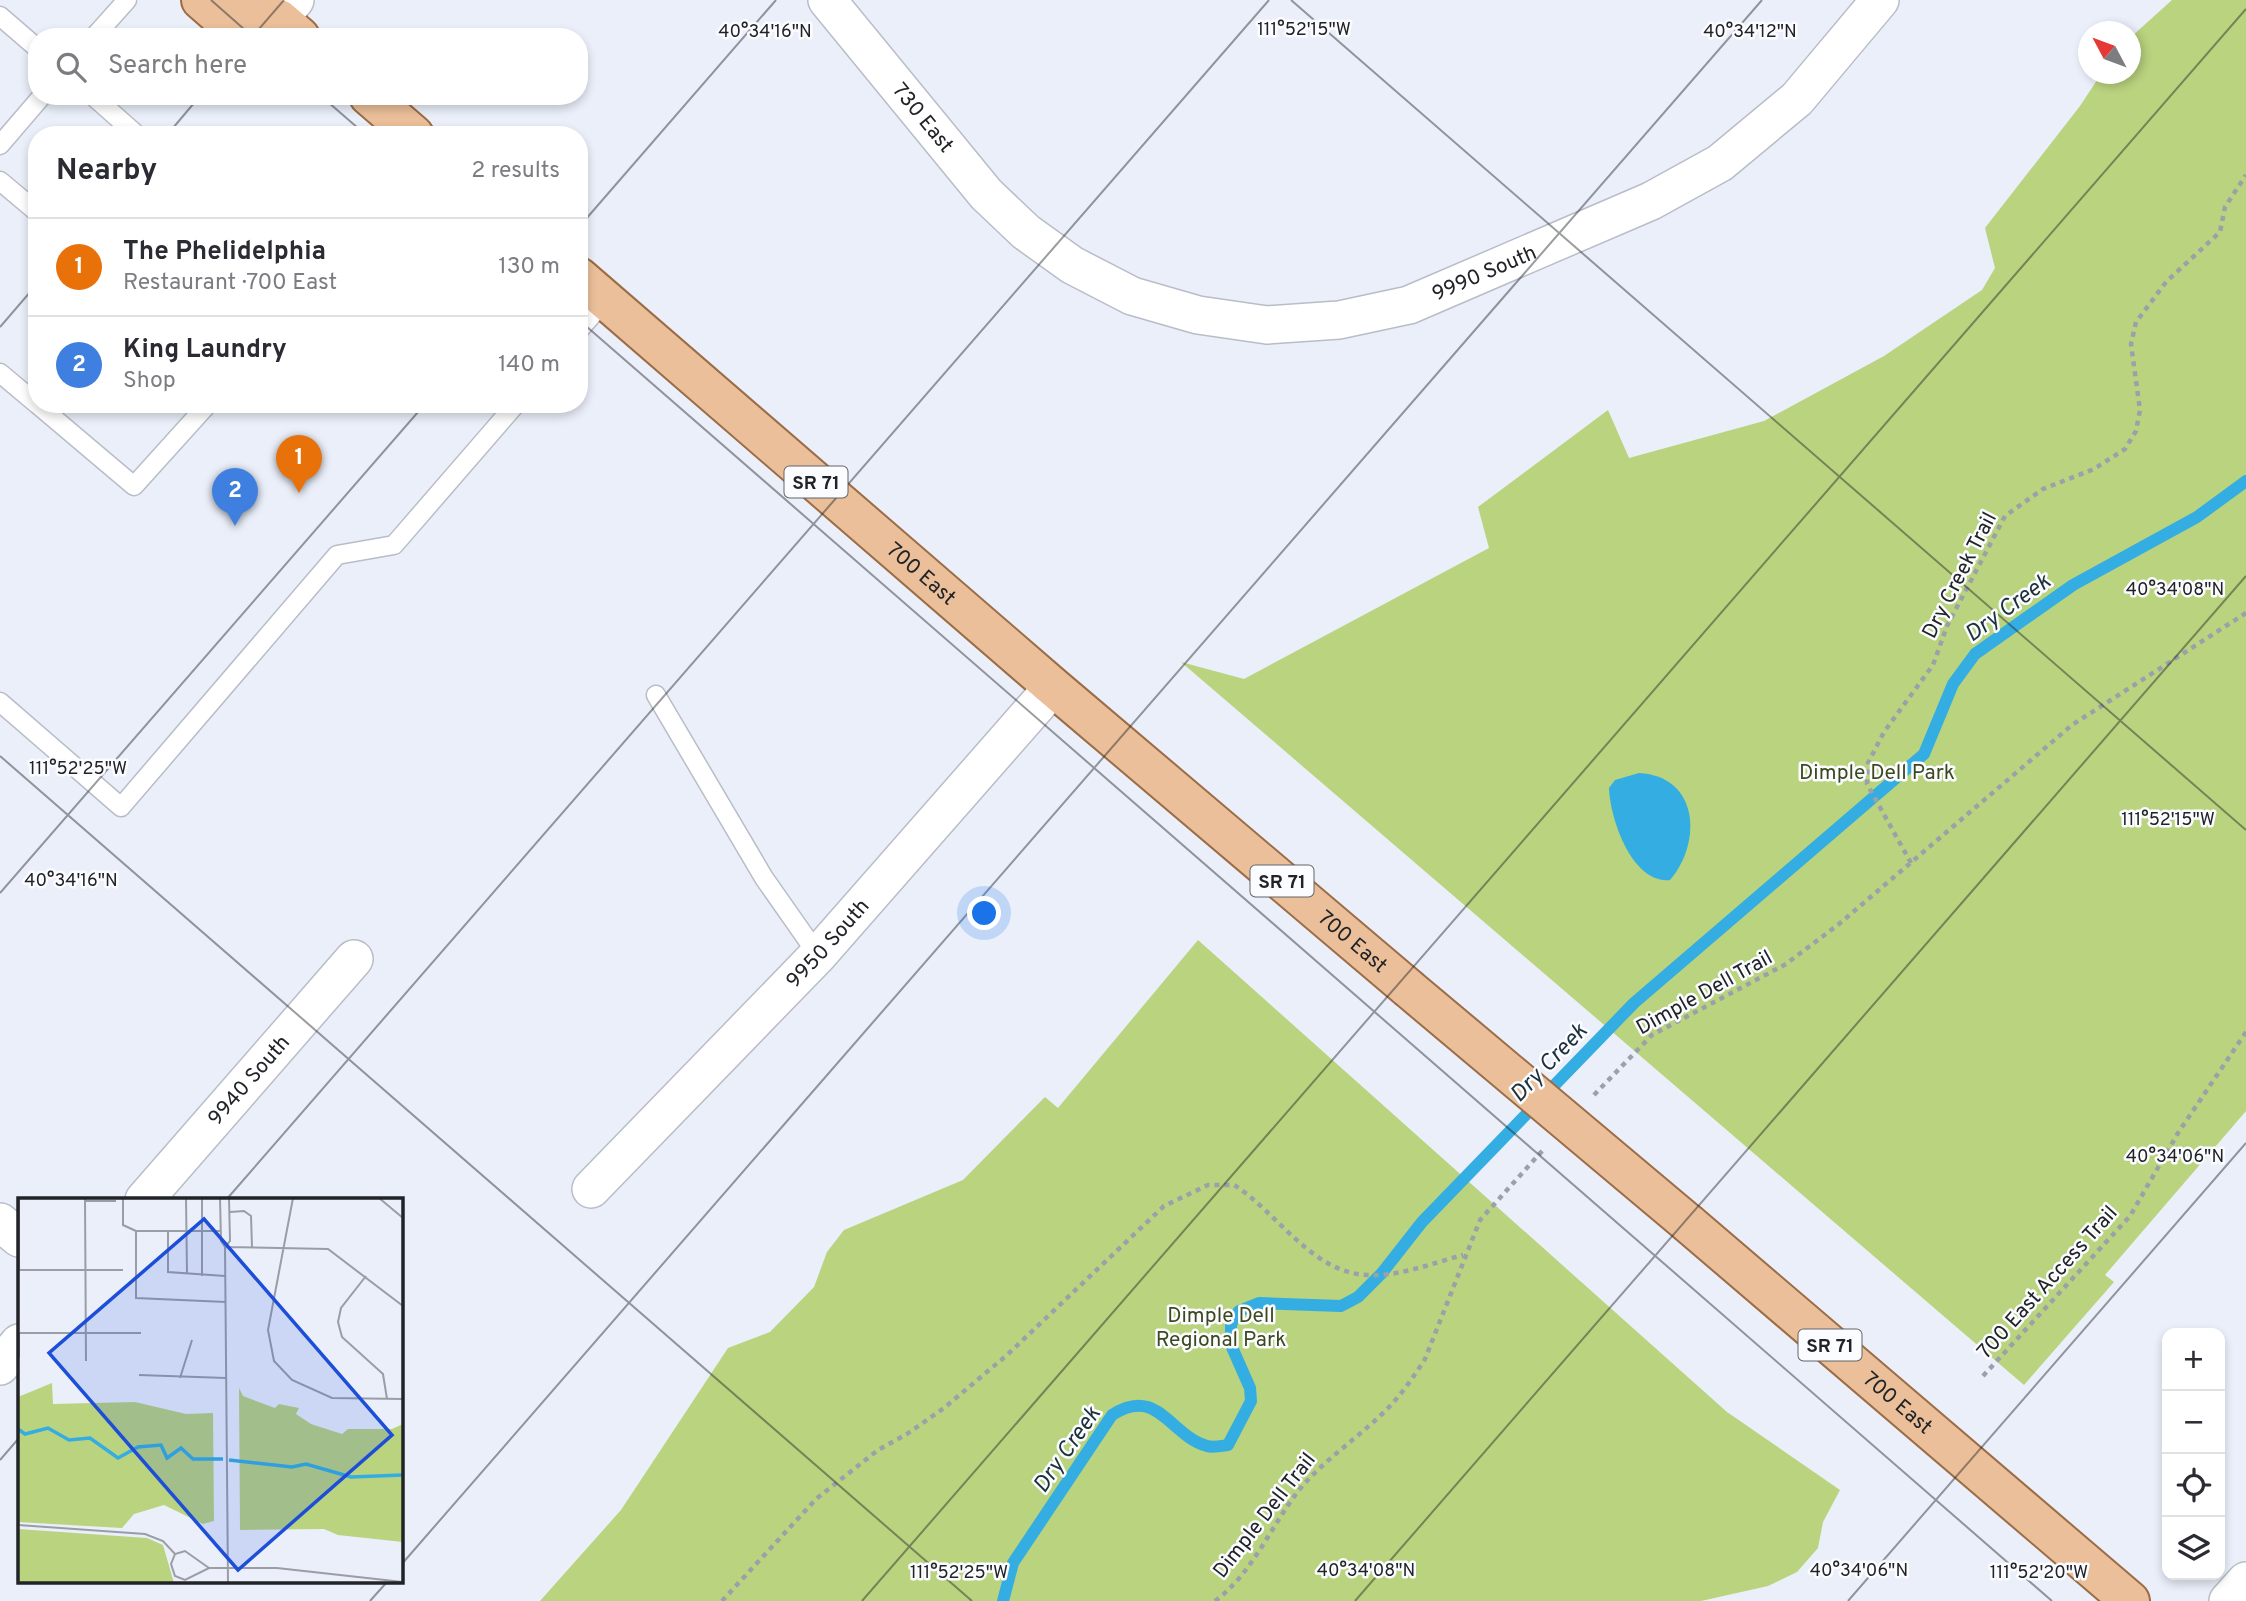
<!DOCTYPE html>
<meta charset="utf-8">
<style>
body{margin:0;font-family:Overpass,sans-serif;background:#f7f7f7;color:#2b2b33}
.controls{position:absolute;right:21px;bottom:21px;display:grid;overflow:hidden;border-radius:14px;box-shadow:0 4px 10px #0003}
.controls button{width:63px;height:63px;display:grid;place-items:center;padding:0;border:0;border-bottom:2px solid #e1e1e2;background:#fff;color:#2b2b33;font:35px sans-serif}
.compass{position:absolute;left:2078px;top:21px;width:63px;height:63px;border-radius:50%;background:#fff;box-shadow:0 4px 10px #0003;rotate:311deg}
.you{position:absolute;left:985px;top:914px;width:24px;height:24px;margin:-18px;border:5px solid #fff;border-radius:50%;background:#1a73e8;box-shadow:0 0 0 10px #1a73e833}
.badge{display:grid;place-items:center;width:46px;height:46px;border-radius:50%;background:#2563eb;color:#fff;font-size:23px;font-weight:700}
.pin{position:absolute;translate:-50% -58px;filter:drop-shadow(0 2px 4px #0008)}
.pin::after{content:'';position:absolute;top:37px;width:24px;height:21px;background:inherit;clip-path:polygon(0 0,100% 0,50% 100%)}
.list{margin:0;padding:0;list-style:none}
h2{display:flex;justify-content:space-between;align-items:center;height:91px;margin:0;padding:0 28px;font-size:30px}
h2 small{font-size:23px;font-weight:400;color:#7c7c81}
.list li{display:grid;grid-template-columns:46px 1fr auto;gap:21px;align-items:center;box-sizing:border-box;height:98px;padding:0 28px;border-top:2px solid #e1e1e2}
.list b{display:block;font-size:26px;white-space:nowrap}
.list p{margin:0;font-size:23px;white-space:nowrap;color:#7c7c81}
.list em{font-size:23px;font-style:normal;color:#7c7c81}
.icon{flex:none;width:38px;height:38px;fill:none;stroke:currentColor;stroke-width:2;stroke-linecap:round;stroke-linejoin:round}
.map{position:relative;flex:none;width:2246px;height:1601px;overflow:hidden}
.search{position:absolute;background:#fff;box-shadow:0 4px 10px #0003;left:28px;top:28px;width:560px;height:77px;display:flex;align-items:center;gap:18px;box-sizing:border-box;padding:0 24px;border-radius:28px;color:#7c7c81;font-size:26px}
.panel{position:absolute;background:#fff;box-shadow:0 4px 10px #0003;left:28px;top:126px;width:560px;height:287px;border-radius:28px}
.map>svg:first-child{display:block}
.green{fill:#bad37e}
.water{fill:#34ade2}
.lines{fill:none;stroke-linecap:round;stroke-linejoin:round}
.stream{stroke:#34ade2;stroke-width:12}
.lane-casing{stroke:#b8bdc8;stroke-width:21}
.street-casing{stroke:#b8bdc8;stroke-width:40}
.primary-casing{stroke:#9b6c45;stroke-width:42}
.path{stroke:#9ca0a9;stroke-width:4.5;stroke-dasharray:5 5;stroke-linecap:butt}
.lane{stroke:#fff;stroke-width:18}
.street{stroke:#fff;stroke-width:37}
.primary{stroke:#eabf99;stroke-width:38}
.primary-bridge-casing{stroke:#9b6c45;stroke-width:42;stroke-linecap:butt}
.primary-bridge{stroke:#eabf99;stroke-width:38}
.ticks{fill:none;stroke:#212327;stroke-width:2;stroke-opacity:0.45}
.labels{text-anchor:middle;stroke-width:5;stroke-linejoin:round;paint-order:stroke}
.shield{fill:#fbfcff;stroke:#626468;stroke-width:2}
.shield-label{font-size:19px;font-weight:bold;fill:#212327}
.street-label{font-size:21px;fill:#212327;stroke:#fbfcff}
.park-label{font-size:21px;fill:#3d481f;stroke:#fbfcff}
.water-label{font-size:23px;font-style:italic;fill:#1c303a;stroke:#fbfcff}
.inset-river{fill:none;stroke:#34ade2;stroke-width:3.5}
.inset-road{fill:none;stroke:#9a9da6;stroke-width:2}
.view{fill:#1d4ed8;fill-opacity:0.15;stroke:#1d4ed8;stroke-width:3.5}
.inset-edge{fill:none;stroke:#212327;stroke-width:3.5}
.ticks-label{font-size:18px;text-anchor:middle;fill:#212327;stroke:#fbfcff;stroke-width:5;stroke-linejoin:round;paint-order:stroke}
</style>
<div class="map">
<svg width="2246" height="1601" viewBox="0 0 2246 1601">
<rect width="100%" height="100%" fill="#eaeffa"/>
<path class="green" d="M2172,0H2246V1111L2105,1275L2114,1282L2024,1385L1181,662L1244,679L1489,548L1478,507L1608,410L1629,458L1764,421L1884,356L1982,290L1995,268L1985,228L2080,106L2101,74H2130L2131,37Z
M1198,940L1727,1412L1840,1490L1823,1522L1818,1548L1797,1572L1768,1586L1701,1601H540L621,1510L728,1348L770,1332L814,1287L827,1252L844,1230L963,1180L1045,1097L1058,1108Z"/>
<path class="water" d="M1639,773C1698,776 1703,841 1670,880C1632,884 1610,819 1609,788L1615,780Z"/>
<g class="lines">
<path class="stream" d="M1003,1601L1013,1563L1112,1415C1158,1385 1170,1436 1207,1446C1213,1448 1221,1446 1228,1445L1251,1401L1250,1388L1231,1345V1324L1239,1311L1259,1303L1341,1306L1358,1297L1382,1273L1422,1222L1634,1003L1924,754L1953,684L1975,654L2073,585L2197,517L2246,481"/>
<g class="lane-casing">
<path id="lane" d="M0,16L37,48
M94,37L127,0
M93,96L137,135
M0,145L42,96
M0,181L37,212
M579,330L605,300
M0,373L37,404
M37,404L134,486L208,404
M656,695L764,878L818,955
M0,702L121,807L337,555L394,545L516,404"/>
</g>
<g class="street-casing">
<g id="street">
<path id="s1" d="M827,0L986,194L1026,232L1072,265L1132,296L1198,315L1267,325L1339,320L1409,305L1651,201L1720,163L1797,99L1880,0"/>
<path d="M279,19L295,0"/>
<path id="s2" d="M591,1189L818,955L1053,687"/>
<path id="s3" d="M144,1200L354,959"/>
<path d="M0,1222L19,1238"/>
<path d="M0,1366L19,1343"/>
<path d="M2228,1601L2246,1581"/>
</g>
</g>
<g class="primary-casing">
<g id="primary">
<path d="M201,0L217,14L279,19L300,37"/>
<path d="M369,96L414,135"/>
<path id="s4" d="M579,277L1053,687L1408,988"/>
<path id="s5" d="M1689,1224L2130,1601"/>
</g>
</g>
<path class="path" d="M1911,863L1867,784L1868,763L1884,732L1933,665L1947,626L2005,516L2043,489L2094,469L2125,449L2136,431L2140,410L2131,344L2136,322L2166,282L2220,232L2225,207L2246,175
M1594,1095L1652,1035L1786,964L1839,924L2072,725L2246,613
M1983,1376L2130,1216L2178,1133L2246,1032
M722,1601L816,1499L878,1450L907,1434L944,1408L1007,1355L1164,1206L1208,1185H1234C1277,1212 1312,1273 1367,1275C1398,1277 1433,1263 1463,1255
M1215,1601C1252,1574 1271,1526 1299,1490C1324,1460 1355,1440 1382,1414C1399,1398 1413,1378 1425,1359L1480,1220L1543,1150"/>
<use href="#lane" class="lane"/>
<use href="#street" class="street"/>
<use href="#primary" class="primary"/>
<g class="primary-bridge-casing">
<path id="primary-bridge" d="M1408,988L1689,1224"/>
</g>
<use href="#primary-bridge" class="primary-bridge"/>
</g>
<path class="ticks" d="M211,0L253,37M1291,0L2246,830M252,37L284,0M321,96L366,135M167,135L200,96M579,227L776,0M579,320L2052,1601M0,327L37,284M0,756L972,1601M0,893L425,404M226,1200L1269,0M0,1460L19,1438M401,1565L1762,0M370,1601L387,1582M862,1601L2246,9M1355,1601L2246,576M1848,1601L2246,1143"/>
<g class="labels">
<g class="shield">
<rect x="784.5" y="466.5" width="63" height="31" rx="5"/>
<rect x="1250.5" y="865.5" width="63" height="31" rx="5"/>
<rect x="1798.5" y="1329.5" width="63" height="31" rx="5"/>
</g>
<g class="shield-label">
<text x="816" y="489">SR 71</text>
<text x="1282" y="888">SR 71</text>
<text x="1830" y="1352">SR 71</text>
</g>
<g class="street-label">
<text dy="7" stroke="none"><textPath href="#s1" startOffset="152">730 East</textPath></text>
<text dy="7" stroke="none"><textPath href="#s1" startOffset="794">9990 South</textPath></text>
<text dy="7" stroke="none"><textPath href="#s4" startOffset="453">700 East</textPath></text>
<text transform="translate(1959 575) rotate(-63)" y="7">Dry Creek Trail</text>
<text dy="7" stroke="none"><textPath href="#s4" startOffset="1020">700 East</textPath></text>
<text dy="7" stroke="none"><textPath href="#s2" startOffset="341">9950 South</textPath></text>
<text transform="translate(1704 992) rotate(-29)" y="7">Dimple Dell Trail</text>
<text dy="7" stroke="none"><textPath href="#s3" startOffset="159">9940 South</textPath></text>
<text transform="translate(2047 1282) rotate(-48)" y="7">700 East Access Trail</text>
<text dy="7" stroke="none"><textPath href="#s5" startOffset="275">700 East</textPath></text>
<text transform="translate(1264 1515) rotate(-52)" y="7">Dimple Dell Trail</text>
</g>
<g class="park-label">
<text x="1877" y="779">Dimple Dell Park</text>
<text x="1221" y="1322">Dimple Dell<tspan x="1221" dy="24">Regional Park</tspan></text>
</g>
<g class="water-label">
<text transform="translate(2007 607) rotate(-36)" y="8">Dry Creek</text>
<text transform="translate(1548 1062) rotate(-46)" y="8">Dry Creek</text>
<text transform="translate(1066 1449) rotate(-55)" y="8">Dry Creek</text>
</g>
</g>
<g transform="translate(18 1198)">
<rect width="385" height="385" fill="#eaeffa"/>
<path d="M34,185L35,206L117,204L168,216L195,215L196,323L185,326L146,307L116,316L104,330L0,324V199ZM221,190L225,198L257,210L261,206L281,210L278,216L293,226L324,236L330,231H374L385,226V344L320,337L306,331L222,332ZM0,331L129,340L145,347L156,385H0Z" fill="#bad37e"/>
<path class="inset-river" d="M0,231L7,236L30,230L51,242L72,240L100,260L120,249L143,247L149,260L163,250L175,261H205M211,262L274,269L288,266L333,279L385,277"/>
<path class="inset-road" d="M1,0V72M67,0L68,163M105,0V27L118,33V100L208,104M168,0L169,75M184,0V78M202,0L203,43L207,49M275,0L250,132L256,163L274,182L314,200L385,201M361,0L385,20M67,3H98M212,14L226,13L233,18L234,49M118,33H203M150,33V74L207,78M207,49L310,51L385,108M0,72H105M348,78L323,110L320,124L324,139L365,176L369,201M0,135H123M1,135V159M121,177L208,180M162,180L174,142M0,327L127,336L145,343L157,356M191,370L167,353L157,356L153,366L157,378L167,382L191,370H259L385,384M210,385L207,49L212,43L211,0"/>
<path class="view" d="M186,21L374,237L220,372L31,155Z"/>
<rect width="385" height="385" class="inset-edge"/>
</g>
<g class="ticks-label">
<text x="1304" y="35">111°52'15"W</text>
<text x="765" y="37">40°34'16"N</text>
<text x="1750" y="37">40°34'12"N</text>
<text x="2175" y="595">40°34'08"N</text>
<text x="78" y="774">111°52'25"W</text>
<text x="2168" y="825">111°52'15"W</text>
<text x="71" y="886">40°34'16"N</text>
<text x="2175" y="1162">40°34'06"N</text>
<text x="1366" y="1576">40°34'08"N</text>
<text x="1859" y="1576">40°34'06"N</text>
<text x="959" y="1578">111°52'25"W</text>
<text x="2039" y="1578">111°52'20"W</text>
</g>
</svg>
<div class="controls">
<button>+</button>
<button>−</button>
<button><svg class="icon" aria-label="locate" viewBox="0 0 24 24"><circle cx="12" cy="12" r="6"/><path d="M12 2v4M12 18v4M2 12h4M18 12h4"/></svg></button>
<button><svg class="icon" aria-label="layers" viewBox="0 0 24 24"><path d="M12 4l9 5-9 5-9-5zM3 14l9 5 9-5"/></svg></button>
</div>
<svg class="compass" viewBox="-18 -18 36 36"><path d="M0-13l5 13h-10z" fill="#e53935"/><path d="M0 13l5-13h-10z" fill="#7c7c81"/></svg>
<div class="you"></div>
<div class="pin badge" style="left:299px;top:493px;background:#e8710a">1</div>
<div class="pin badge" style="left:235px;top:526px;background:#3f7fe0">2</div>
<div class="search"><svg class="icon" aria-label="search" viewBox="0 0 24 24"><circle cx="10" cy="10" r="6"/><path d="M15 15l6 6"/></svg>Search here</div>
<section class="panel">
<h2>Nearby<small>2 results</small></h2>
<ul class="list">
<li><span class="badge" style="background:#e8710a">1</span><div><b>The Phelidelphia</b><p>Restaurant · 700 East</p></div><em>130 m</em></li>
<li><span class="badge" style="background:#3f7fe0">2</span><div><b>King Laundry</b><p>Shop</p></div><em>140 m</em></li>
</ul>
</section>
</div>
